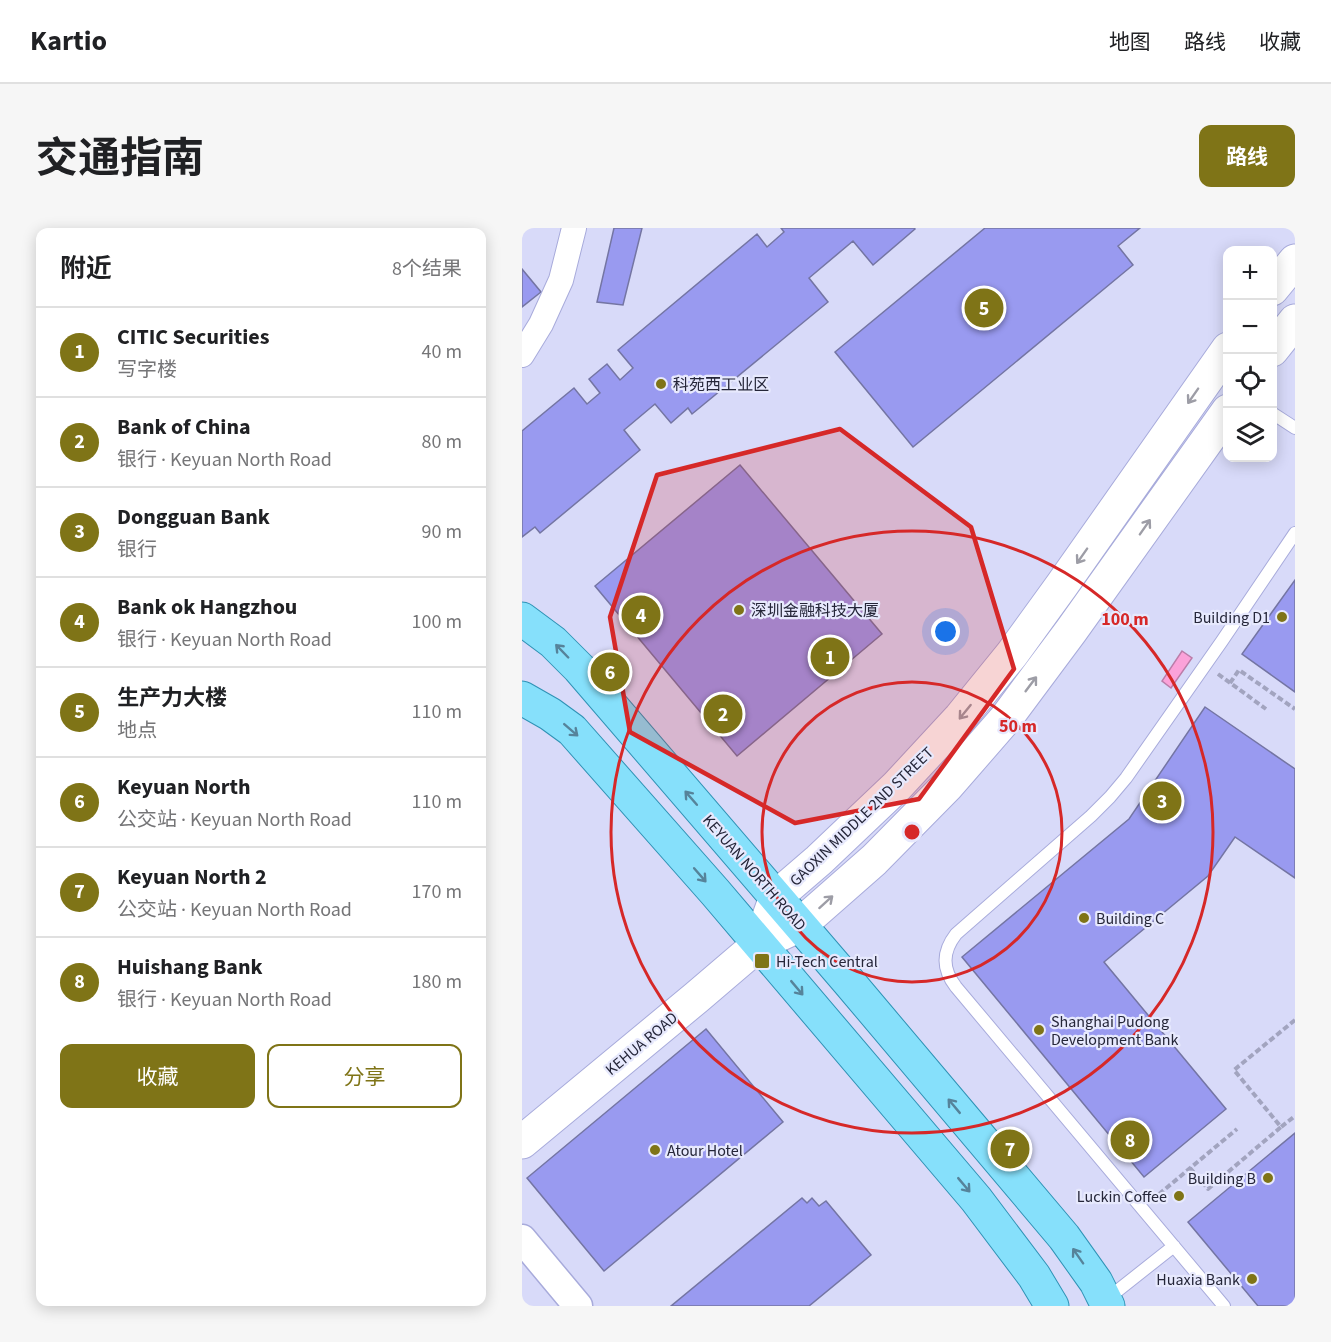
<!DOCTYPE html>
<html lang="zh">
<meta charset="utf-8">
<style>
body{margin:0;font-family:"Source Sans 3","Noto Sans SC",sans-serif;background:#f6f6f6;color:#202124}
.controls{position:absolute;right:18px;top:18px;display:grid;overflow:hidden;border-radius:12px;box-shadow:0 3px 15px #0003}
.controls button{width:54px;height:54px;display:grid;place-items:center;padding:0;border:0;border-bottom:2px solid #e0e0e0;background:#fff;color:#202124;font:30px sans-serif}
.you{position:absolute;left:424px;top:404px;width:21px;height:21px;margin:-15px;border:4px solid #fff;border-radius:50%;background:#1a73e8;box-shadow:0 0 0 9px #1a73e833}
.badge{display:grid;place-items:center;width:39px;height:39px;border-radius:50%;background:#7f7417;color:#fff;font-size:20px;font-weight:700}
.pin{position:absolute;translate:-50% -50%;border:3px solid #fff;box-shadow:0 2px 6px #0006}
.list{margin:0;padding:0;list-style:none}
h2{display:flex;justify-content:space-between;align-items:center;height:78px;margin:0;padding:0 24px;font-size:26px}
h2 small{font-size:20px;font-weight:400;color:#757577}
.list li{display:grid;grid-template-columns:39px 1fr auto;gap:18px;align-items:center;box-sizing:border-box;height:90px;padding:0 24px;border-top:2px solid #e0e0e0}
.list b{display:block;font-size:22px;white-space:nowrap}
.list p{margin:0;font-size:20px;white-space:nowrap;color:#757577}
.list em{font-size:20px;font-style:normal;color:#757577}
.actions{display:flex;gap:12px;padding:18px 24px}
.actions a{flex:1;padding:14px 0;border:2px solid #7f7417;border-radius:12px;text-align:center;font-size:21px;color:#7f7417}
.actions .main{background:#7f7417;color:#fff}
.icon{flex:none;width:33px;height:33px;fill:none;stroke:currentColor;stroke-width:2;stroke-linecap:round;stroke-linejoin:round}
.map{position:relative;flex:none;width:773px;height:1078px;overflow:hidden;border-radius:12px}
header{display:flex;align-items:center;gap:36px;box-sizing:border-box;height:84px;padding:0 30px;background:#fff;border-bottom:2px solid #e0e0e0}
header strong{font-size:28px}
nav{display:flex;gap:33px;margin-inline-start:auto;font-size:21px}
.intro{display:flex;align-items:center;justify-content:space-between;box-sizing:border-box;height:144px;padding:0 36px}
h1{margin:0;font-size:42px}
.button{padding:15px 27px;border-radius:12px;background:#7f7417;color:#fff;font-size:21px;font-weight:700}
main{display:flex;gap:36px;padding:0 36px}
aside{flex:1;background:#fff;border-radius:12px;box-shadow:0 3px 15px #0003}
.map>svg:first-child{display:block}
.water{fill:#fba2d9;stroke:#bb7da9;stroke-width:1.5}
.building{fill:#999af0;stroke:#7475a3;stroke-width:1.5}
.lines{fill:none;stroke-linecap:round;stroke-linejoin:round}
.service-casing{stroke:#a8abdb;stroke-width:14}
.minor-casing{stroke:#a8abdb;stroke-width:26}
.tertiary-casing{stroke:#a8abdb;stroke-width:31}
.secondary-casing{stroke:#a8abdb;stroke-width:35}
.primary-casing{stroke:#2f92b5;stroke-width:35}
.path{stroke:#a2a4bf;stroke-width:4;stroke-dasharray:6 3;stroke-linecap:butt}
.service{stroke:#fff;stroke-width:12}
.minor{stroke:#fff;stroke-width:24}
.tertiary{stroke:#fff;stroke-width:28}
.secondary{stroke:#fff;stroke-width:33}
.primary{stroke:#86e0fb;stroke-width:33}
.oneway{stroke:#9d9da6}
.oneway2{stroke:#56839a}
.marked{fill:#d62828;fill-opacity:0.2;stroke:#d62828;stroke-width:4.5;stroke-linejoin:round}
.ring{fill:none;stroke:#d62828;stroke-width:3}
.poi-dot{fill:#7f7417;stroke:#e7e9fd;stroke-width:2}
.labels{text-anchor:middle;stroke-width:4.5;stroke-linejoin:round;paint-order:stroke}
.poi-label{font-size:16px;fill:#252639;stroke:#e7e9fd;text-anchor:start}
.street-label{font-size:16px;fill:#252639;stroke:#e7e9fd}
.centre{fill:#d62828;stroke:#e7e9fd;stroke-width:3}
.ring-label{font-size:18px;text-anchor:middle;font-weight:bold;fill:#d62828;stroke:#e7e9fd;stroke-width:4.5;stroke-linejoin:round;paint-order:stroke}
</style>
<header>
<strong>Kartio</strong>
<nav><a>地图</a><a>路线</a><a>收藏</a></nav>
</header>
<div class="intro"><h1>交通指南</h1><a class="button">路线</a></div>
<main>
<aside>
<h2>附近<small>8个结果</small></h2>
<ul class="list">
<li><span class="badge">1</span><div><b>CITIC Securities</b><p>写字楼</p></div><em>40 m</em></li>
<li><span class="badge">2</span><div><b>Bank of China</b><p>银行 · Keyuan North Road</p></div><em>80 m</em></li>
<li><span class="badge">3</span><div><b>Dongguan Bank</b><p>银行</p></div><em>90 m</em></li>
<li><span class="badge">4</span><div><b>Bank ok Hangzhou</b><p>银行 · Keyuan North Road</p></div><em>100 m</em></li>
<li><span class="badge">5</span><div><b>生产力大楼</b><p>地点</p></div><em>110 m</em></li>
<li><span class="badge">6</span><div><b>Keyuan North</b><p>公交站 · Keyuan North Road</p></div><em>110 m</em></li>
<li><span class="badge">7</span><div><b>Keyuan North 2</b><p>公交站 · Keyuan North Road</p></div><em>170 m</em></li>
<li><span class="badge">8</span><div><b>Huishang Bank</b><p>银行 · Keyuan North Road</p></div><em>180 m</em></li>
</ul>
<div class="actions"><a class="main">收藏</a><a>分享</a></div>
</aside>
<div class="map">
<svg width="773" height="1078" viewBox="0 0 773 1078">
<rect width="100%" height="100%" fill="#d8daf9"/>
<path class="water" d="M660,423L670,430L649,460L640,453Z"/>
<path class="building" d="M92,0H120L101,77L75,74Z
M259,0H392L393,1L351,37L331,13L287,50L306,74L170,186L166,180L149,195L133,176L102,202L118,222L18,305L13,299L0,309V203L52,160L65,176L78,165L67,151L85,136L98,152L111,140L96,122L235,6L245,19L262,4Z
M463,0H618L596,18L611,37L391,219L313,124Z
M0,41L19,64L0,79Z
M218,237L360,406L215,528L73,358Z
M773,352V464L720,426Z
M683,479L773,541V650L713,609L686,648L582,734L704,881L622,949L440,729L607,591Z
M184,801L261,894L82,1043L5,950Z
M773,905V1078H736L666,994Z
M280,970L285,975L290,970L297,978L304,973L349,1027L287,1078H149Z"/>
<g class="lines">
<g class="service-casing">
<path id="service" d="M750,185L773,200
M585,1071L652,1018
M702,1078L434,759C420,741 420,724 434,706L569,588L588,569L604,550L700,413L773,305"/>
</g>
<g class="minor-casing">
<path id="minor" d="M0,127L19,96L39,52L52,0"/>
</g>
<g class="tertiary-casing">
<path id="tertiary" d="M0,1011L56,1078"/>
</g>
<g class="secondary-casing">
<path id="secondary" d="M750,61L773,33
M750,122L773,93
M245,694L254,669L297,632L375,558L438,490L490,426L540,357L706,121
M0,914L175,769L237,716L278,697L352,632L425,558L485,489L549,403L706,183"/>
</g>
<g class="primary-casing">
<path id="primary" d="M0,391L31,414L57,440L326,753L542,1009L574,1054L586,1078
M0,470L28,486L50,502L193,664L454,971L512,1048L530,1078"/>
</g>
<path class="path" d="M696,446L744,481
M708,455L717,442L773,481
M773,792L712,842L759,899L773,888
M668,940L686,961L759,899
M630,972L715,901"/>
<use href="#service" class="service"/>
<use href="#minor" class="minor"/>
<use href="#tertiary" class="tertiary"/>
<use href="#secondary" class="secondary"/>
<use href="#primary" class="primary"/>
</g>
<defs><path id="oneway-shaft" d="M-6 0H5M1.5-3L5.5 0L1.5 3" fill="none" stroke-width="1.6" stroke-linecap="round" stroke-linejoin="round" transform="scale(1.5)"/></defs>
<g class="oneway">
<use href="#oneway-shaft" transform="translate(671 168) rotate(125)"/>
<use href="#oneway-shaft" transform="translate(623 299) rotate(-55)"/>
<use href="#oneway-shaft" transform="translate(560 328) rotate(125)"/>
<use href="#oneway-shaft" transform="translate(509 456) rotate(-53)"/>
<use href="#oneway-shaft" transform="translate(443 484) rotate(129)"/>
<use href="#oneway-shaft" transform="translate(304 674) rotate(-42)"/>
</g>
<g class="oneway2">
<use href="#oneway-shaft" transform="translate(40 423) rotate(-134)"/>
<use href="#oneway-shaft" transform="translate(49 502) rotate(41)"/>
<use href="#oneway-shaft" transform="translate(169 570) rotate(-131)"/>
<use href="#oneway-shaft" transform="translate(178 647) rotate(49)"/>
<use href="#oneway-shaft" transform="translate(275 760) rotate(50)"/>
<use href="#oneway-shaft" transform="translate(432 878) rotate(-130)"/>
<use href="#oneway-shaft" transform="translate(442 957) rotate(50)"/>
<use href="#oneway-shaft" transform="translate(556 1028) rotate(-125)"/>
</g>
<path class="marked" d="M318,201L449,299L492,441L397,571L273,595L108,504L88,389L135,247Z"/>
<g class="ring">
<circle cx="390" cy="604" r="150"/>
<circle cx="390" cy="604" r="301"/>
</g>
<g class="poi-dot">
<circle cx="139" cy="156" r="6"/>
<circle cx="217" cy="382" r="6"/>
<circle cx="760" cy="389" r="6"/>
<circle cx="562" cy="690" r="6"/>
<rect x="232" y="725" width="16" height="16" rx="3"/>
<circle cx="517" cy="802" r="6"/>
<circle cx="133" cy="922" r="6"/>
<circle cx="746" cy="950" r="6"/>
<circle cx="657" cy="968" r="6"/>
<circle cx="730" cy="1051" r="6"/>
</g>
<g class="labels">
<g class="poi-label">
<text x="151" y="162">科苑西工业区</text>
<text x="229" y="388">深圳金融科技大厦</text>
<text x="748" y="395" text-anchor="end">Building D1</text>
<text x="574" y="696">Building C</text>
<text x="254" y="739">Hi-Tech Central</text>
<text x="529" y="799">Shanghai Pudong<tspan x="529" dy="18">Development Bank</tspan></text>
<text x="145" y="928">Atour Hotel</text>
<text x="734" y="956" text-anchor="end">Building B</text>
<text x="645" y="974" text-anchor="end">Luckin Coffee</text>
<text x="718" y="1057" text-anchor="end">Huaxia Bank</text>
</g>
<g class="street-label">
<text transform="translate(339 588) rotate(-44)" y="6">GAOXIN MIDDLE 2ND STREET</text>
<text transform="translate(233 644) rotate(49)" y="6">KEYUAN NORTH ROAD</text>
<text transform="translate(119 815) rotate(-40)" y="6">KEHUA ROAD</text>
</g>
</g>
<circle cx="390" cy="604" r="9" class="centre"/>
<g class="ring-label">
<text x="603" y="397">100 m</text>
<text x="496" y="504">50 m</text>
</g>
</svg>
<div class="controls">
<button>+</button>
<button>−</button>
<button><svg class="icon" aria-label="locate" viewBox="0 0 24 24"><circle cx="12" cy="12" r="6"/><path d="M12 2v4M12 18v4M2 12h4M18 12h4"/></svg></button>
<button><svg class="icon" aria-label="layers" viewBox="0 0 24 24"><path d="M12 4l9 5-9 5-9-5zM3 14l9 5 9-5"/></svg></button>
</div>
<div class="you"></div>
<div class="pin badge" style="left:308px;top:429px">1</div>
<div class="pin badge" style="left:201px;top:486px">2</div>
<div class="pin badge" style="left:640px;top:573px">3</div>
<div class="pin badge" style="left:119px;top:387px">4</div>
<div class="pin badge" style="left:462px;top:80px">5</div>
<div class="pin badge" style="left:88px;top:444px">6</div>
<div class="pin badge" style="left:488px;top:921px">7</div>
<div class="pin badge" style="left:608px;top:912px">8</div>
</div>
</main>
